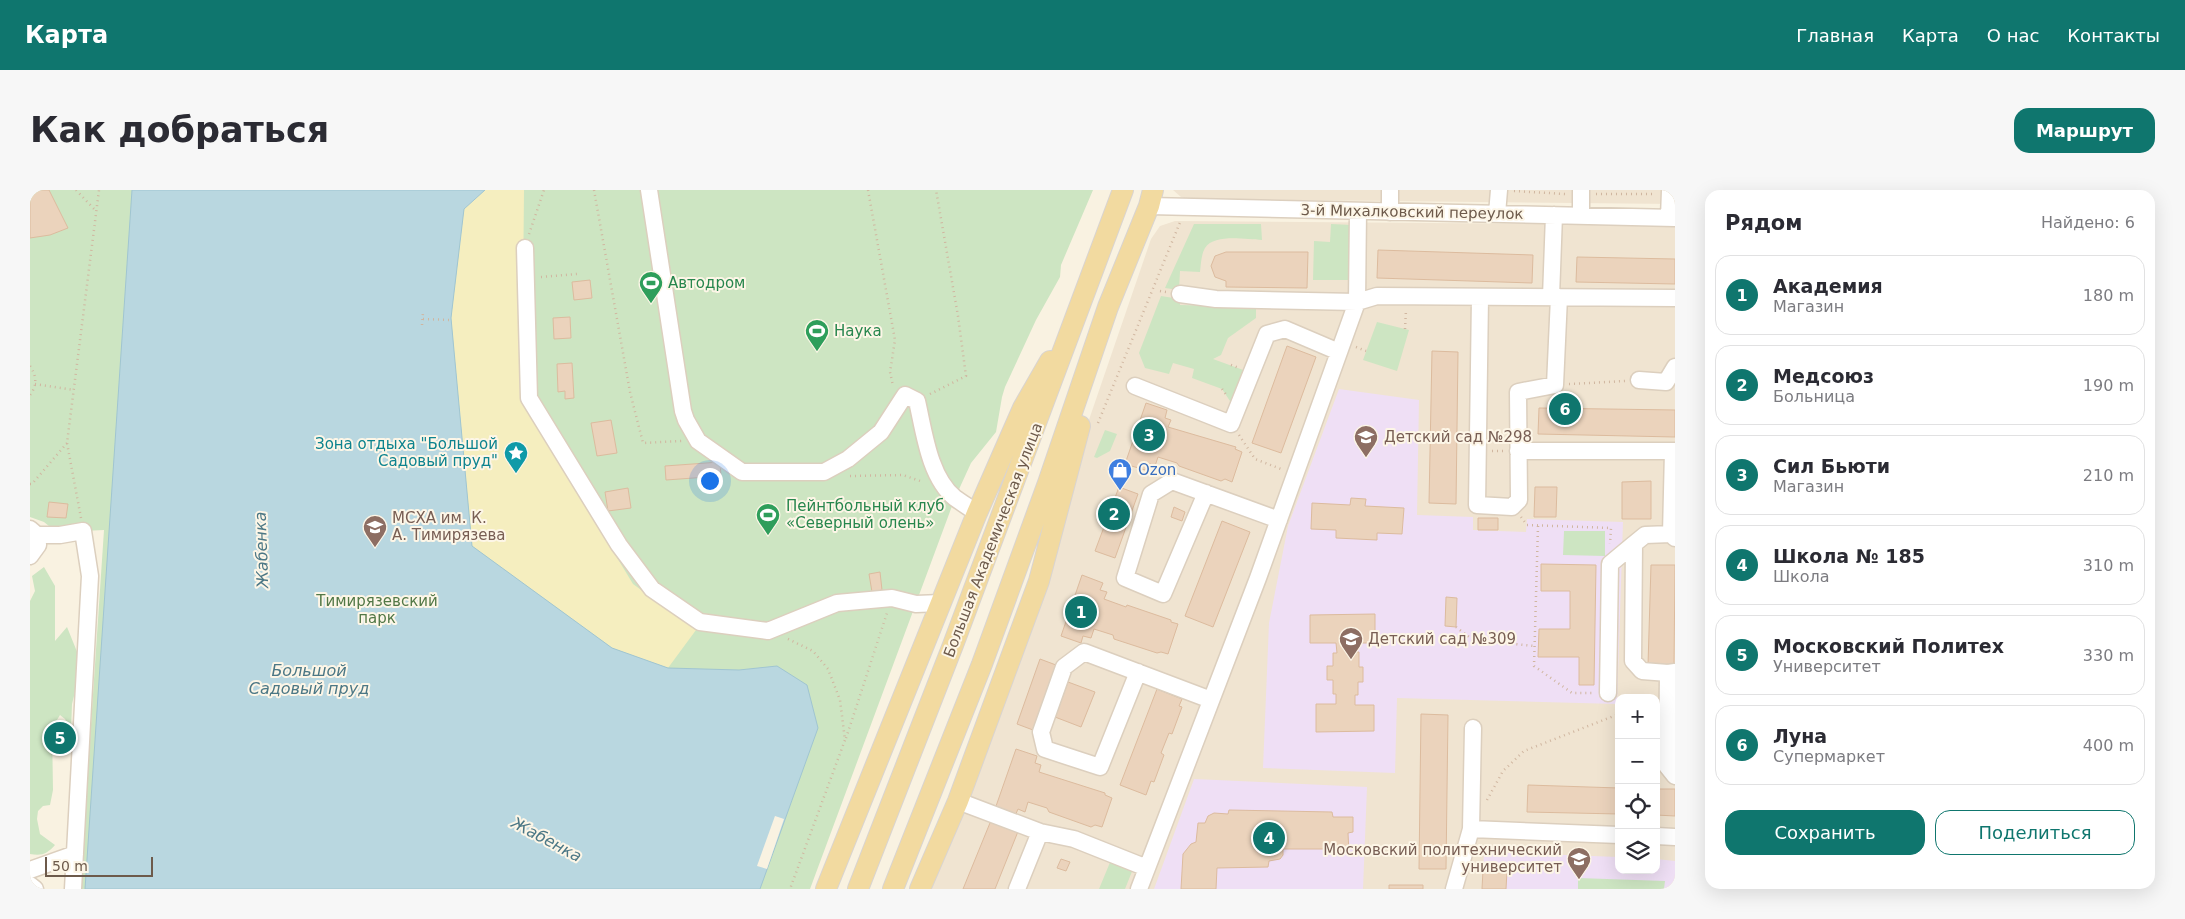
<!DOCTYPE html>
<html lang="ru">
<meta charset="utf-8">
<style>
body{margin:0;font-family:"DejaVu Sans",sans-serif;background:#f7f7f7;color:#2b2b33}
.controls{position:absolute;right:15px;bottom:15px;display:grid;overflow:hidden;border-radius:10px;box-shadow:0 5px 20px #0002}
.controls button{width:45px;height:45px;display:grid;place-items:center;padding:0;border:0;border-bottom:1px solid #e1e1e2;background:#fff;color:#2b2b33;font:25px sans-serif}
.scale{position:absolute;left:15px;bottom:12px;width:108px;box-sizing:border-box;padding-left:5px;border:2px solid #6d5a4b;border-top:0;font-size:14px;line-height:18px;white-space:nowrap;color:#6d5a4b;-webkit-text-stroke:4px #fdf6e7;paint-order:stroke}
.you{position:absolute;left:679px;top:290px;width:18px;height:18px;margin:-12px;border:4px solid #fff;border-radius:50%;background:#1a73e8;box-shadow:0 0 0 8px #1a73e833}
.badge{display:grid;place-items:center;width:32px;height:32px;border-radius:50%;background:#0f766e;color:#fff;font-size:16px;font-weight:700}
.pin{position:absolute;translate:-50% -50%;border:2px solid #fff;box-shadow:0 1px 5px #0006}
.list{margin:0;padding:0;list-style:none}
h2{display:flex;justify-content:space-between;align-items:center;height:65px;margin:0;padding:0 20px;font-size:21px}
h2 small{font-size:16px;font-weight:400;color:#7c7c81}
.list li{display:grid;grid-template-columns:32px 1fr auto;gap:15px;align-items:center;box-sizing:border-box;height:80px;margin:0 10px 10px;padding:0 10px;border:1px solid #e1e1e2;border-radius:15px}
.list b{display:block;font-size:19px;white-space:nowrap}
.list p{margin:0;font-size:16px;white-space:nowrap;color:#7c7c81}
.list em{font-size:16px;font-style:normal;color:#7c7c81}
.actions{display:flex;gap:10px;padding:15px 20px}
.actions a{flex:1;padding:11px 0;border:1px solid #0f766e;border-radius:15px;text-align:center;font-size:18px;color:#0f766e}
.actions .main{background:#0f766e;color:#fff}
.icon{flex:none;width:28px;height:28px;fill:none;stroke:currentColor;stroke-width:2;stroke-linecap:round;stroke-linejoin:round}
.map{position:relative;flex:none;width:1645px;height:699px;overflow:hidden;border-radius:15px}
header{display:flex;align-items:center;gap:30px;box-sizing:border-box;height:70px;padding:0 25px;background:#0f766e;color:#fff}
header strong{font-size:24px}
nav{display:flex;gap:28px;margin-inline-start:auto;font-size:18px}
.intro{display:flex;align-items:center;justify-content:space-between;box-sizing:border-box;height:120px;padding:0 30px}
h1{margin:0;font-size:35px}
.button{padding:12px 22px;border-radius:15px;background:#0f766e;color:#fff;font-size:18px;font-weight:700}
main{display:flex;gap:30px;padding:0 30px}
aside{flex:1;background:#fff;border-radius:15px;box-shadow:0 5px 20px #0002}
.map>svg:first-child{display:block}
.residential{fill:#f0e4d1;fill-rule:evenodd}
.education{fill:#efdff5}
.green{fill:#cde5c2}
.sand{fill:#f5eebf}
.water{fill:#b9d7e0;stroke:#a0c5d1}
.pier{fill:#f9f2e1}
.building{fill:#ebd3bc;stroke:#dcbb9e}
.lines{fill:none;stroke-linecap:round;stroke-linejoin:round}
.minor-casing{stroke:#dccfbe;stroke-width:19}
.major-casing{stroke:#d9d4d0;stroke-width:22}
.path{stroke:#d0b6a0;stroke-width:2.5;stroke-dasharray:1 4;stroke-linecap:butt}
.minor{stroke:#fff;stroke-width:16}
.major{stroke:#f2daa0;stroke-width:20}
.labels{text-anchor:middle;stroke-width:4;stroke-linejoin:round;paint-order:stroke}
.street-label{font-size:15px;fill:#6d5a4b;stroke:#fdf6e7}
.leisure-label{font-size:15px;fill:#27864d;stroke:#fdf6e7;text-anchor:start}
.education-label{font-size:15px;fill:#785e54;stroke:#fdf6e7;text-anchor:start}
.culture-label{font-size:15px;fill:#0d838f;stroke:#fdf6e7;text-anchor:end}
.shop-label{font-size:15px;fill:#366cbe;stroke:#fdf6e7;text-anchor:start}
.park-label{font-size:15px;fill:#527847;stroke:#fdf6e7}
.water-label{font-size:16px;font-style:italic;fill:#4b7785;stroke:#fdf6e7}
</style>
<header>
<strong>Карта</strong>
<nav><a>Главная</a><a>Карта</a><a>О нас</a><a>Контакты</a></nav>
</header>
<div class="intro"><h1>Как добраться</h1><a class="button">Маршрут</a></div>
<main>
<div class="map">
<svg width="1645" height="699" viewBox="0 0 1645 699">
<rect width="100%" height="100%" fill="#f9f2e1"/>
<path class="residential" d="M1143,0H1645V14L1157,9L1151,7Z
M1145,31L1645,35V699H898L1121,49L1130,36ZM1589,508H1626V680H1589Z"/>
<path class="education" d="M1309,199L1389,210L1387,325L1443,327V340L1496,342L1497,329L1593,332L1587,514L1367,508L1365,583L1233,578L1239,433L1258,336Z
M1164,589L1337,597L1333,699H1124Z
M1454,662L1589,667V680H1626V669L1645,671V699H1452Z"/>
<path class="green" d="M0,0H1063L1031,75L1030,87L1006,130L975,197L972,207L966,242L941,273L925,308L780,699H50L74,340L53,341L30,345L14,332L0,327Z
M1164,34H1231L1232,50C1217,50 1185,43 1175,58C1171,65 1171,74 1170,82L1150,81L1149,100L1135,98Z
M1301,34L1322,35L1321,90H1283L1284,51L1300,52Z
M1131,106L1150,109V115C1176,116 1200,115 1226,116V128L1198,148L1191,165L1183,169L1216,181L1202,214L1192,199L1162,188L1164,179L1143,173L1139,184L1115,178L1109,163Z
M1347,132L1379,140L1367,181L1333,170Z
M1075,240L1087,244L1080,261L1067,268L1064,267Z
M1534,341H1575V366L1533,365Z
M14,377L25,396V451L37,437L52,474L42,514L41,541L35,529L30,525L22,538L23,600L20,615L13,616L8,621L7,629L10,644L25,655C17,664 12,666 0,664V411L5,401L2,386Z
M1081,670L1103,679L1095,699H1069Z
M1548,688L1635,691L1634,699H1548Z"/>
<path class="sand" d="M455,0H494L492,211L603,394L666,440L638,478L582,458L442,356L421,128L434,18Z"/>
<path class="water" d="M102,0H455L434,19L421,128L442,356L582,458L638,478L709,480L747,476L777,495L788,538L730,699H55Z"/>
<path class="pier" d="M745,626L754,629L737,679L727,676Z"/>
<path class="building" d="M0,0H19L38,38L20,45L0,48Z
M1348,60L1503,65L1502,93L1347,88Z
M1196,62H1278L1277,98L1196,97V91L1185,87L1181,76L1185,66Z
M1547,67L1645,69V94L1546,92Z
M560,90L562,108L544,110L542,92Z
M540,127L541,148L524,149L523,128Z
M1257,156L1286,167L1251,263L1222,253Z
M1402,161L1428,162L1426,314L1399,313Z
M542,173L544,208L535,209V201L528,202L527,174Z
M1116,213L1137,220L1135,228L1141,230L1138,237L1206,257L1205,259L1212,262L1202,292L1195,289L1191,291L1149,276L1147,273L1128,267L1125,276L1118,273L1115,280L1095,274Z
M1509,218L1645,220V247L1508,244Z
M581,230L587,263L567,266L561,233Z
M690,272L691,286L636,290L635,276Z
M1621,291V329H1592V292Z
M1089,297L1108,304L1085,368L1065,361Z
M1505,297H1527L1526,327H1504Z
M598,298L601,318L578,321L575,302Z
M1321,308L1336,309L1335,316L1374,318L1372,344L1347,343V350L1306,348V340L1281,339L1282,313L1320,315Z
M19,312L38,314L36,328L17,327Z
M1144,317L1155,322L1152,331L1141,327Z
M1448,328H1468V340H1448Z
M1192,331L1220,342L1183,437L1155,426Z
M1511,374L1566,375L1564,495H1549V467H1508L1509,439H1540V401H1511Z
M1621,375H1645L1644,476L1618,475Z
M850,382L852,400L842,402L839,384Z
M1052,385L1073,393L1070,400L1077,402L1074,409L1096,417L1097,415L1141,430V432L1148,434L1138,464L1131,462L1127,463L1084,449L1083,445L1064,439L1061,448L1053,446L1051,453L1031,446Z
M1416,407L1427,408L1426,437L1415,436Z
M1345,424V453H1326V462H1329V477H1333V492H1328V505H1325V515H1344V541L1286,542V514H1306V504H1303V490H1297V476H1303V463H1307L1306,453H1280V425Z
M1010,469L1026,475L1003,540L987,534Z
M1038,492L1065,502L1051,537L1025,527Z
M1127,499L1152,509L1149,516L1152,517L1142,544L1139,543L1131,563L1134,565L1124,592L1121,591L1116,605L1090,595Z
M1391,524L1418,525L1416,679H1389Z
M986,559L1007,566L1005,573L1011,575L1009,582L1075,603V605L1082,608L1072,637L1065,635L1061,637L1019,622L1017,618L998,612L995,622L988,619L985,626L965,619Z
M1498,595L1589,598V624L1497,622Z
M1626,599H1645V626L1626,625Z
M1199,620L1302,622L1303,627H1323V642L1318,643L1319,663L1301,664V659H1253V665L1250,669L1239,671L1238,677L1187,678L1186,699H1151L1153,664L1161,654L1166,652L1168,633H1175L1178,626L1184,623L1198,624Z
M962,628L989,639L965,699H933Z
M1031,669L1040,672L1036,681L1027,678Z
M1453,680L1477,681L1476,699H1452Z
M1359,695H1393V699H1359Z"/>
<g class="lines">
<g class="minor-casing">
<path id="minor" d="M619,0L653,221L656,230L668,251L712,282H794L818,269L851,242L875,205L887,211C894,241 899,287 925,308C932,313 940,318 947,323
M1119,16L1645,28
M1360,22V0
M1467,24L1469,0
M1551,26V0
M1639,28L1640,0
M495,58L499,208L589,355L622,399L670,432L738,441L807,413L862,408L886,414L911,413
M1150,104L1186,109L1327,112L1347,106L1645,108
M1450,107L1447,315L1482,317L1489,310L1488,202L1525,195L1529,107
M1521,107L1524,25
M1609,190L1636,192L1645,177
M1105,196L1201,234L1237,144L1255,139L1309,162
M1488,261H1645
M1643,261L1641,344L1645,348
M1176,303L1133,404L1095,388L1121,304L1142,291L1249,330
M7,345H30L53,341L60,386L43,699
M0,366L8,355L7,345L0,339
M1108,482L1070,577L1015,559L1011,542L1034,477L1054,462L1181,510
M1645,482L1638,483L1637,576L1645,586
M1638,483L1612,481L1603,471L1604,354L1615,345L1641,344
M1578,503L1580,374L1604,354
M1443,538L1441,639L1589,645
M928,611L1010,642L1044,649L1117,678
M1626,646L1645,647
M0,680L45,664
M0,695L5,699
M987,699L1010,642
M1109,699L1228,388L1327,112L1328,21
M1424,699L1441,639"/>
</g>
<g class="major-casing">
<path id="major" d="M796,699L947,323L993,218L1020,171
M828,699L923,455L1093,0
M863,699L952,474L1018,293L1078,117L1119,16L1123,0
M890,699L928,611L1009,391L1050,236"/>
</g>
<path class="path" d="M46,0L66,21
M564,0L600,202L613,253L652,251
M838,0L865,150L860,182L863,196
M1484,1L1535,4
M1566,4H1625
M499,44L514,0
M511,87L547,84
M1130,101L1136,102
M393,129L421,130
M392,135L393,122
M1375,139L1376,120
M1326,157L1336,161
M1201,175L1209,178
M0,176C7,186 7,196 0,205
M5,194L44,200
M1539,194L1596,191
M1192,199L1197,206
M900,204L936,186L928,126L906,0
M1068,233L1151,30
M1209,245L1225,269L1251,279
M1462,261H1474
M820,286L873,285L893,292
M0,294H2L37,253
M1491,327L1497,335L1581,338L1580,354
M51,328L37,253L69,0
M1508,336L1504,476L1542,503H1564
M1426,437L1443,450L1505,456
M758,449L783,461L798,479L810,510L815,550L760,699
M816,548L857,423
M1457,610L1473,581L1494,561L1589,524"/>
<use href="#minor" class="minor"/>
<use href="#major" class="major"/>
</g>
<defs>
<g id="stadium-pin" transform="scale(1.25)"><path d="M0 17L-7.5 6A9.5 9.5 0 1 1 7.5 6Z" fill="#2e9e5b" stroke="#fdf6e7"/><path d="M0-5a6.5 5 0 1 0 0 10a6.5 5 0 1 0 0-10ZM-3.5-1.8h7v3.6h-7Z" fill="#fff"/></g>
<g id="school-pin" transform="scale(1.25)"><path d="M0 17L-7.5 6A9.5 9.5 0 1 1 7.5 6Z" fill="#8d6e63" stroke="#fdf6e7"/><path d="M0-5L7-2L0 1L-7-2ZM-4 1L0 2.5L4 1V4Q0 6-4 4Z" fill="#fff"/></g>
<g id="sight-pin" transform="scale(1.25)"><path d="M0 17L-7.5 6A9.5 9.5 0 1 1 7.5 6Z" fill="#0f9aa8" stroke="#fdf6e7"/><path d="M0-6L1.8-2.2L6-1.7L2.9 1.2L3.7 5.4L0 3.3L-3.7 5.4L-2.9 1.2L-6-1.7L-1.8-2.2Z" fill="#fff"/></g>
<g id="shop-pin" transform="scale(1.25)"><path d="M0 17L-7.5 6A9.5 9.5 0 1 1 7.5 6Z" fill="#3f7fe0" stroke="#fdf6e7"/><path d="M-5-2.5h2.3a2.7 3.5 0 0 1 5.4 0H5L5.5 6h-11ZM-1.5-2.5h3a1.5 2.3 0 0 0-3 0Z" fill="#fff"/></g>
<g id="university-pin" transform="scale(1.25)"><path d="M0 17L-7.5 6A9.5 9.5 0 1 1 7.5 6Z" fill="#8d6e63" stroke="#fdf6e7"/><path d="M0-5L7-2L0 1L-7-2ZM-4 1L0 2.5L4 1V4Q0 6-4 4Z" fill="#fff"/></g>
</defs>
<g fill-rule="evenodd">
<use href="#stadium-pin" x="621" y="93"/>
<use href="#stadium-pin" x="787" y="141"/>
<use href="#school-pin" x="1336" y="247"/>
<use href="#sight-pin" x="486" y="263"/>
<use href="#shop-pin" x="1090" y="280"/>
<use href="#stadium-pin" x="738" y="325"/>
<use href="#university-pin" x="345" y="337"/>
<use href="#school-pin" x="1321" y="449"/>
<use href="#university-pin" x="1549" y="669"/>
</g>
<g class="labels">
<g class="street-label">
<text transform="translate(1382 22) rotate(1)" y="5">3-й Михалковский переулок</text>
<text transform="translate(963 350) rotate(-69)" y="5">Большая Академическая улица</text>
</g>
<g class="leisure-label">
<text x="638" y="98">Автодром</text>
<text x="804" y="146">Наука</text>
<text x="756" y="321">Пейнтбольный клуб<tspan x="756" dy="17">«Северный олень»</tspan></text>
</g>
<g class="education-label">
<text x="1354" y="252">Детский сад №298</text>
<text x="362" y="333">МСХА им. К.<tspan x="362" dy="17">А. Тимирязева</tspan></text>
<text x="1338" y="454">Детский сад №309</text>
<text x="1532" y="665" text-anchor="end">Московский политехнический<tspan x="1532" dy="17">университет</tspan></text>
</g>
<g class="culture-label">
<text x="468" y="259">Зона отдыха "Большой<tspan x="468" dy="17">Садовый пруд"</tspan></text>
</g>
<g class="shop-label">
<text x="1108" y="285">Ozon</text>
</g>
<g class="park-label">
<text x="347" y="416">Тимирязевский<tspan x="347" dy="17">парк</tspan></text>
</g>
<g class="water-label">
<text transform="translate(231 360) rotate(-92)" y="6">Жабенка</text>
<text x="279" y="486">Большой<tspan x="279" dy="18">Садовый пруд</tspan></text>
<text transform="translate(517 649) rotate(28)" y="6">Жабенка</text>
</g>
</g>
</svg>
<div class="controls">
<button>+</button>
<button>−</button>
<button><svg class="icon" aria-label="locate" viewBox="0 0 24 24"><circle cx="12" cy="12" r="6"/><path d="M12 2v4M12 18v4M2 12h4M18 12h4"/></svg></button>
<button><svg class="icon" aria-label="layers" viewBox="0 0 24 24"><path d="M12 4l9 5-9 5-9-5zM3 14l9 5 9-5"/></svg></button>
</div>
<div class="scale">50 m</div>
<div class="you"></div>
<div class="pin badge" style="left:1051px;top:422px">1</div>
<div class="pin badge" style="left:1084px;top:324px">2</div>
<div class="pin badge" style="left:1119px;top:245px">3</div>
<div class="pin badge" style="left:1239px;top:648px">4</div>
<div class="pin badge" style="left:30px;top:548px">5</div>
<div class="pin badge" style="left:1535px;top:219px">6</div>
</div>
<aside>
<h2>Рядом<small>Найдено: 6</small></h2>
<ul class="list">
<li><span class="badge">1</span><div><b>Академия</b><p>Магазин</p></div><em>180 m</em></li>
<li><span class="badge">2</span><div><b>Медсоюз</b><p>Больница</p></div><em>190 m</em></li>
<li><span class="badge">3</span><div><b>Сил Бьюти</b><p>Магазин</p></div><em>210 m</em></li>
<li><span class="badge">4</span><div><b>Школа № 185</b><p>Школа</p></div><em>310 m</em></li>
<li><span class="badge">5</span><div><b>Московский Политех</b><p>Университет</p></div><em>330 m</em></li>
<li><span class="badge">6</span><div><b>Луна</b><p>Супермаркет</p></div><em>400 m</em></li>
</ul>
<div class="actions"><a class="main">Сохранить</a><a>Поделиться</a></div>
</aside>
</main>
